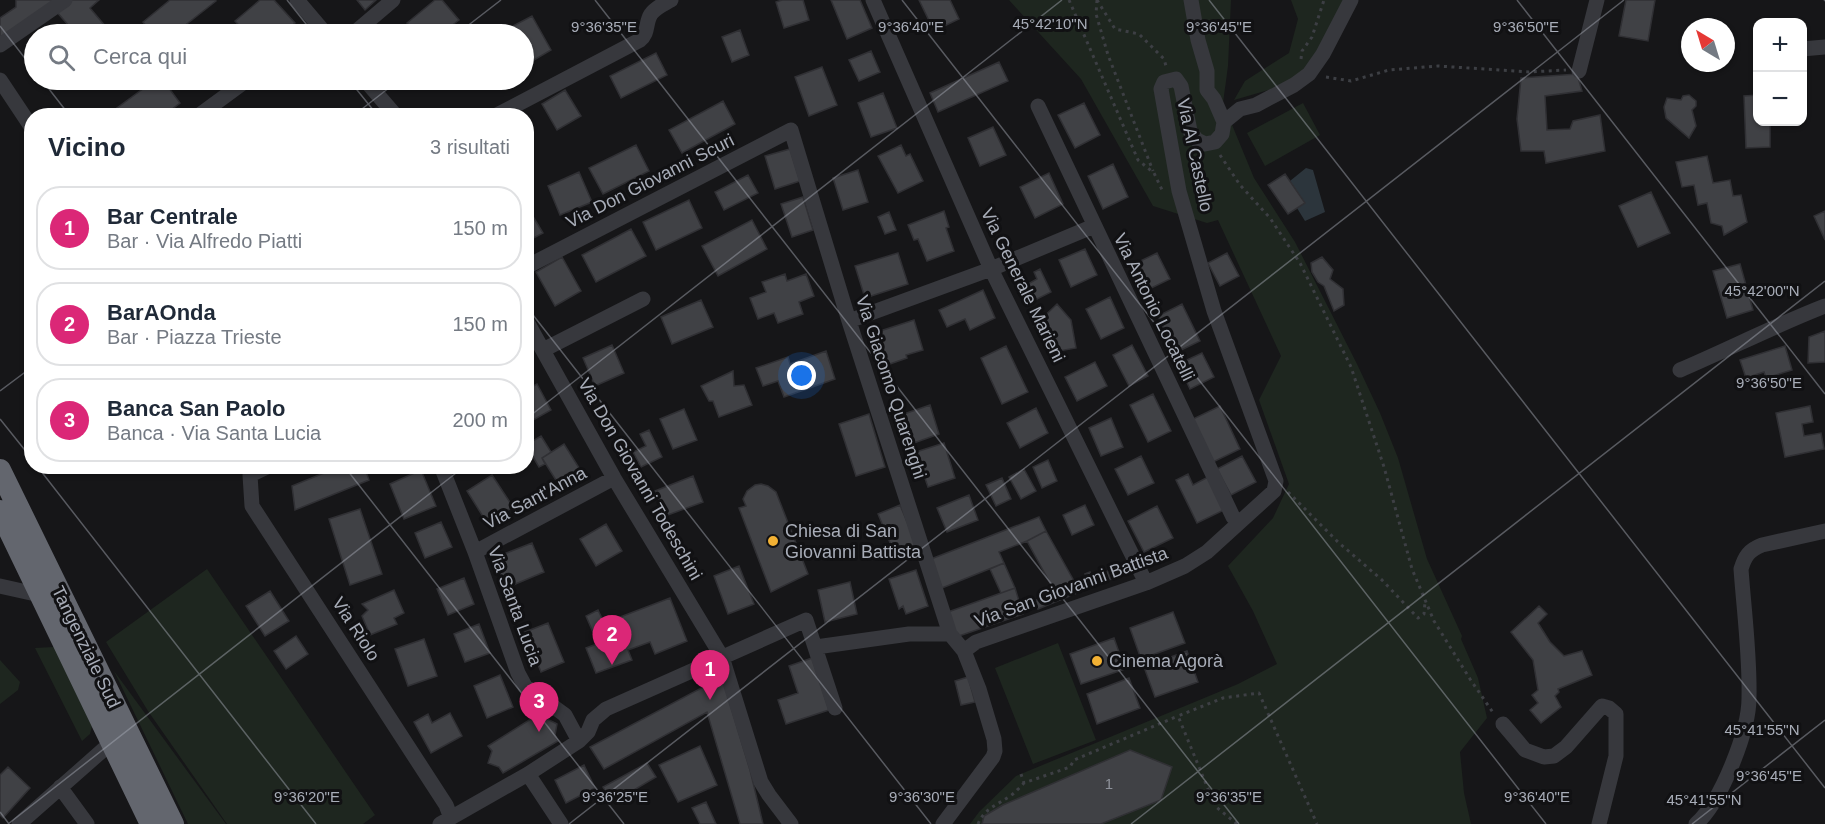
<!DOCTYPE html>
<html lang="it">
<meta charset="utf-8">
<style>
body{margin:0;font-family:Arial,sans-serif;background:#f2f2f3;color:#1f2937}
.controls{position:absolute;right:18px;top:18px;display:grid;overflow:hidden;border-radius:12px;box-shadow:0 2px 4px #0004}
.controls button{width:54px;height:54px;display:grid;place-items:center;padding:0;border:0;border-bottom:2px solid #e0e1e3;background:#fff;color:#1f2937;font:30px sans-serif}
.compass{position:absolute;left:1681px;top:18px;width:54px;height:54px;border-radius:50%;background:#fff;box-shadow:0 2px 4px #0004;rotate:322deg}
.you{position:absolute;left:802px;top:376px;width:21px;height:21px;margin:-15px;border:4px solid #fff;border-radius:50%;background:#1a73e8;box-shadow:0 0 0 9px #1a73e833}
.badge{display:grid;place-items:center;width:39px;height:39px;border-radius:50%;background:#db2777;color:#fff;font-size:20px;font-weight:700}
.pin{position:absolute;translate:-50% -50px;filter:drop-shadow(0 2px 3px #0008)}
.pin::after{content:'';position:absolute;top:32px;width:21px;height:18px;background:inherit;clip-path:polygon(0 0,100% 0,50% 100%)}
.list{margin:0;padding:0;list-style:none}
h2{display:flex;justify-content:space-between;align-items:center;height:78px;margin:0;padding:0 24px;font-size:26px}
h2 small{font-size:20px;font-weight:400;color:#747a83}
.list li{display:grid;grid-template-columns:39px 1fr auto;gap:18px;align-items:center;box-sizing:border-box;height:84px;margin:0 12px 12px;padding:0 12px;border:2px solid #e0e1e3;border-radius:24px}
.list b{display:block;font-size:22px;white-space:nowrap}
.list p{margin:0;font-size:20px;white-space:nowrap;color:#747a83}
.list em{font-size:20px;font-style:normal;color:#747a83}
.icon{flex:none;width:33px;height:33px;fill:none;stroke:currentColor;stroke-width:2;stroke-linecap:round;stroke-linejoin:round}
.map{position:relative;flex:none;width:1825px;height:824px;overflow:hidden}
.search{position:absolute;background:#fff;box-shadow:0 2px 4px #0004;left:24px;top:24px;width:510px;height:66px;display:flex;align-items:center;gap:15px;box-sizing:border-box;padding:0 21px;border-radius:33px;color:#747a83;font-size:22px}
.panel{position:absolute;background:#fff;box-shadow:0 2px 4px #0004;left:24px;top:108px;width:510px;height:366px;border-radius:24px}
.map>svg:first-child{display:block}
.green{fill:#1e261f}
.water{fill:#2c353c}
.building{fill:#404145;stroke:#303034;stroke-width:1.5}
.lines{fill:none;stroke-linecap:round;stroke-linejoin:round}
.path{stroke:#3d3f44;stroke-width:3;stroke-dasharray:3 4.5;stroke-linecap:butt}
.minor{stroke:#37383d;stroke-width:15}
.highway{stroke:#63666e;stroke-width:22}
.ticks{fill:none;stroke:#a8adb8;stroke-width:1.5;stroke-opacity:0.45}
.poi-dot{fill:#f2b134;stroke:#111113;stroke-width:2}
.labels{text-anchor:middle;stroke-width:6;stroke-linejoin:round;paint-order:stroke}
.number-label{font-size:15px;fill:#8e929b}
.street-label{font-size:18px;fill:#a8adb8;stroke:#111113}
.poi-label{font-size:18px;fill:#a8adb8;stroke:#111113;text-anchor:start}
.ticks-label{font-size:15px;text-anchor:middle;fill:#a8adb8;stroke:#111113;stroke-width:6;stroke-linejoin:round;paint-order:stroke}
</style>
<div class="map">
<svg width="1825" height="824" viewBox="0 0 1825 824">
<rect width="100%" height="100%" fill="#161618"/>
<path class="green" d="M1009,0H1231L1228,66L1223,103L1254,178L1295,242L1357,364L1380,413L1398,458L1427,559L1462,636L1461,639L1478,678L1487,718L1460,752L1464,793L1471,824H970L979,812L1016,776L1238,684L1277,664L1253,611L1228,566L1273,518L1289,484L1259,400L1281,356L1218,220L1207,223L1153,206L1081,79Z
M1291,0H1346L1318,64L1279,87L1234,100L1245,81L1289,53L1298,19Z
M1303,103L1320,135L1265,166L1247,133Z
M207,569L375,815L363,824H227L148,711L106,642Z
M1058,643L1096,740L1033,764L995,668Z
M54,647L92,726L90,734L82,741L35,648Z
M0,660L20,682L18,690L0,704Z
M114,671L226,824H188Z"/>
<path class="water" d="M1306,168L1313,170L1325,212L1305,221L1297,208L1305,203L1290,181Z"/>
<path class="building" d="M16,0H58L0,40V18L16,7Z
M69,0H99L90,8L112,34H76L56,11Z
M170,0H215L216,1L174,34H153L143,22Z
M260,0H274L295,23L282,34H277L272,29L265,34H247L235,21Z
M357,0H376L365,10Z
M435,0H442L459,20L441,34H417L407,23Z
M782,0H803L809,20L784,28L776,2Z
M831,0H860L872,28L847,39Z
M919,0H950L959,19L934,31Z
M1626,0H1655L1648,41L1619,36Z
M532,16L551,50L524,66V34H498Z
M740,30L749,55L732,62L722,37Z
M871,51L880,72L859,81L849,60Z
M656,53L667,75L621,98L610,76Z
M999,62L1008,81L938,112L930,93Z
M822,67L837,105L809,116L795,77Z
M1577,74L1582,91L1545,96L1547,130L1570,129L1573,121L1600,115L1605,151L1546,163L1544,151H1521L1517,119L1521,78Z
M155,80H163L180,103L163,116H106Z
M565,90L581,116L557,130L542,104Z
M883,93L897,128L871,137L858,103Z
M1689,95L1696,101V106L1692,110L1696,126L1689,138L1666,118L1664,107L1667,98L1681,100L1683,96Z
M1758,95V122H1770V147L1746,148L1744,96Z
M723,101L735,124L682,153L669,130Z
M1084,103L1100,135L1075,148L1058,115Z
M993,127L1006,155L980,166L968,138Z
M636,145L649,171L603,194L589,168Z
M901,145L906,156L910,154L923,181L898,193L878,156Z
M790,149L800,181L775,189L765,156Z
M1707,156L1713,183L1730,180L1733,196L1741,195L1747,222L1724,235L1722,226L1711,223L1707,203L1698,205L1694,185L1682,187L1676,162Z
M1113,164L1128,197L1103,209L1088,176Z
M858,170L868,202L843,210L833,178Z
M579,172L592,202L560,215L548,186Z
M1049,173L1063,204L1035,218L1020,187Z
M1285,174L1305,203L1288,214L1268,185Z
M748,175L758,193L724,210L715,192Z
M1651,192L1670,233L1638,247L1619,206Z
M803,197L813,230L792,237L781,204Z
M689,200L702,228L656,250L643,222Z
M526,205L543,233L526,242Z
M944,211L949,227L946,228L954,251L927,261L918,239L914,240L908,225Z
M1825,211V240L1814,216Z
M889,212L896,230L885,234L878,217Z
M752,220L767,249L718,276L702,246Z
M631,229L646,256L596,282L582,255Z
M1085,249L1097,275L1071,287L1059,260Z
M898,253L908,284L865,298L855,266Z
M1157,253L1170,279L1143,292L1130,266Z
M1227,253L1239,276L1220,286L1208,263Z
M562,257L581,291L555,306L536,272Z
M1322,257L1333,270L1330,279L1343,289L1344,305L1334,311L1324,286L1318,282L1312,272L1311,263Z
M1740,264L1753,310L1727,318L1713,271Z
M1040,269L1051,292L1035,300L1028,284L1037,279L1034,272Z
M785,274L787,281L806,274L814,296L799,302L803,314L778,323L774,313L758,319L750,298L766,292L762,282Z
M983,290L995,318L970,330L965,319L947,327L939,310Z
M1110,297L1124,328L1101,339L1086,309Z
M701,300L713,327L672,344L661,317Z
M1057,304L1071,320L1076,348L1048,353L1045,337L1034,326Z
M1182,304L1200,341L1175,353L1158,316Z
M914,320L923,350L906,355L907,358L887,365L877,332Z
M1825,331V362L1808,363L1809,337Z
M612,345L624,373L595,386L583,358Z
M1132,345L1148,376L1129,386L1113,355Z
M1006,346L1028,392L1002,404L981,358Z
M1785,346L1792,370L1766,378L1764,372L1746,378L1740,360Z
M826,351L835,379L784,397L778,381L763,386L756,368L788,357L790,364Z
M1202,353L1214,377L1190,389L1178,364Z
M1095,362L1107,386L1077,401L1065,377Z
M733,371L734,386L744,385L752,405L719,417L713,401H709L701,386Z
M537,384L551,410L526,424V390Z
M1153,394L1171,431L1148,442L1130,405Z
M930,405L939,434L911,444L901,415Z
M1220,406L1240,449L1213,462L1193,419Z
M1810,406L1813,422L1802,424L1804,436L1821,433L1824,449L1785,457L1776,413Z
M1036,408L1048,433L1020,448L1007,423Z
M684,409L697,440L673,449L660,419Z
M869,414L885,467L856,476L839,424Z
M1111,418L1123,447L1101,456L1089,428Z
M649,430L662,457L641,467L633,452L646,446L640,434Z
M541,436L551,452L542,458L545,464L539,467L526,445Z
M944,443L955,478L928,487L916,452Z
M564,444L581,471L559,485L542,458Z
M1141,456L1154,483L1128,495L1115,469Z
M1242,456L1256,482L1231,495L1217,469Z
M1048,460L1057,481L1042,488L1033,467Z
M341,466H364L369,480L295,510L292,486Z
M1024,469L1036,491L1021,499L1009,477Z
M421,470L436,506L404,519L390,484Z
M1188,474L1193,485L1208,477L1224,510L1197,523L1176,480Z
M492,475L513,507L487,523L467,491Z
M693,476L703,502L665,516L655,491Z
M1002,478L1011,499L996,506L986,485Z
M761,484L768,486L776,492L808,574L771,592L739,508L746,506L743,499L747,491L755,485Z
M969,495L978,520L947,532L937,508Z
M900,505L918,548L896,557L878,514Z
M1085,505L1094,525L1072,535L1063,515Z
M1157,506L1173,538L1144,552L1128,521Z
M360,509L382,574L350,585L329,519Z
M1039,517L1046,531L1027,541L999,552L1004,563L942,588L931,559Z
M441,522L452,547L425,558L415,533Z
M606,524L622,551L596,566L580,539Z
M1046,531L1074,581L1072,585L1055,592L1027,541Z
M532,543L544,572L506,588L496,564L506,560L504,554Z
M1004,563L1015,588L1001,593L990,569Z
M739,566L754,604L728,614L714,576Z
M916,570L928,606L906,614L903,606L899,609L889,579Z
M1108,571L1111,579L1038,609L1034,601L1087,578L1085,574L1090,572L1093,578Z
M464,578L474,604L448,615L437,589Z
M850,582L857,614L825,622L818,590Z
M1015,588L1023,614L956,637L948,612Z
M394,590L404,613L394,618L397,624L370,635L362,616L368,610L362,604Z
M270,591L289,621L265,636L246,606Z
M670,598L687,641L655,654L650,642L628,650L632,660L596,673L586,648L621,635L615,619Z
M1539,606L1547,614L1538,623L1550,642L1564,656L1582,651L1592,675L1558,689L1559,692L1555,696L1561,707L1541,723L1530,710L1538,703L1532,695L1538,690L1533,660L1511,632Z
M598,610L608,631L595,637L586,616Z
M1173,612L1185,643L1141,659L1130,628Z
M548,623L564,662L541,672L525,632Z
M479,624L490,653L465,662L454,634Z
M296,636L308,654L286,669L274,651Z
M1114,638L1125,669L1081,684L1070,654Z
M424,639L437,676L408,686L395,649Z
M1187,651L1198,682L1155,697L1144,667Z
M812,658L829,710L786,724L778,700L798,693L789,666Z
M500,675L513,707L487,718L474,686Z
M722,677L750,770L763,824H740L707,712L604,769L590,747Z
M968,677L975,702L961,705L955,681Z
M1129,678L1140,708L1097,724L1087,694Z
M542,712L547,719L557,724L555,735L558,741L503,773L499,767L488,763L492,751L488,746Z
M450,713L462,736L431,753L414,722L428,714L432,723Z
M700,746L717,785L678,802L659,765Z
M1130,750L1172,767L1161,800L1101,824H982L984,816L1003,805Z
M647,763L656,777L612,803L603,787Z
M584,765L595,788L566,803L555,780Z
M8,767L30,788L3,818L0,815V775Z
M706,802L716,824H700L692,808Z"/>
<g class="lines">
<path class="path" d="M1069,0L1138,160L1154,173L1163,192
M1097,0L1096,14L1108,55L1153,171
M1097,0L1115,29L1139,34L1164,59L1166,66
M1301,59L1302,51L1312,37L1324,0
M1326,77L1351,81L1389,70L1438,66L1529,72L1566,70
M1220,155L1240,185L1270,218L1300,263L1351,367L1384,467L1412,569L1434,621L1470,679L1494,714
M1288,492L1338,542L1382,580L1418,618L1424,614L1425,602
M1021,774L1024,783L1070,767L1074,760L1178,716
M978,824C984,809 997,805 1010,796C1015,793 1020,787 1024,783
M1237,824L1215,806L1178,716L1223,698L1259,693L1317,824"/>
<path class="minor" d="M297,0L326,34
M873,0L991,269L1146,583
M1191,0L1198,40L1207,71V90L1214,99L1224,122
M353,34L393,0
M0,45L65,0
M1802,49L1825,47
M1579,71L1597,0
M0,80L32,128
M365,80L396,116
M1038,106L1233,517L1238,523
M198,116L247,80
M495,116L640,40C649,33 645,23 651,14C656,7 664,4 671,0
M526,267L791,130L849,321L950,634L964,651L979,689L994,739L995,751L993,757L943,824
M526,320L614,478L722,657L761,782L769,795L791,824
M849,321L991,269L1094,226
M543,350L643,299
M1680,370C1729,349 1776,325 1825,306
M269,466L250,475L252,506L446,805L451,818
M441,466L475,552L518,673L525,686L565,715L579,741
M475,552L614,478
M0,586L40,595
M816,647L909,634H950
M964,651L976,642L1146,583L1185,566L1207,552L1274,491L1276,481L1214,311L1179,191L1161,89L1164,82L1176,79L1181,86L1190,131L1197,140L1205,144L1215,142L1222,134L1224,122L1240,109L1256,105L1294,85L1309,74L1323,54L1351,0
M1503,724L1525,750L1544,757L1554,756L1566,747L1602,706L1609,708L1616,714V756L1599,824
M528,774L561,824
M60,787L87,824
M19,824L112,742
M440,824L528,774L579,741L588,732L593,720L606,709L806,620L835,708
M1696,824C1721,802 1749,731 1749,698C1750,655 1744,611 1741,569C1745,556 1749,550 1762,545L1825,531"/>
<path class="highway" d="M0,470L173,824
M0,511L151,824"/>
</g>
<path class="ticks" d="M287,0L314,34M595,0L1239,824M902,0L1546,824M1209,0L1825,788M1517,0L1825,394M1824,0L1825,1M0,26L34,70M457,34L501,0M42,80L70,116M349,80L378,116M353,116L399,80M526,306L931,824M0,391L32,367M0,419L32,459M526,419L1062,0M37,466L316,824M344,466L624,824M0,812L9,824M8,824L465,466M569,824L1624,0M1131,824L1825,281M1692,824L1825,720"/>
<g class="poi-dot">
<circle cx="773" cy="541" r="6"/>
<circle cx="1097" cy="661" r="6"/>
</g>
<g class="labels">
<g class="number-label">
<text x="1109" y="789">1</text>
</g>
<g class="street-label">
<text transform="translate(1195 155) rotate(78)" y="6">Via Al Castello</text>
<text transform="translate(650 181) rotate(-27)" y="6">Via Don Giovanni Scuri</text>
<text transform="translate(1023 285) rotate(64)" y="6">Via Generale Marieni</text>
<text transform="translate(1154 307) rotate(64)" y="6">Via Antonio Locatelli</text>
<text transform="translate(891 387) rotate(72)" y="6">Via Giacomo Quarenghi</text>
<text transform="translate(640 479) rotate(60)" y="6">Via Don Giovanni Todeschini</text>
<text transform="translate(535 498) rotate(-28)" y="6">Via Sant'Anna</text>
<text transform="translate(1071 587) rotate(-20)" y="6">Via San Giovanni Battista</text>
<text transform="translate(515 606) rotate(70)" y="6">Via Santa Lucia</text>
<text transform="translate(356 629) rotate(57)" y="6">Via Riolo</text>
<text transform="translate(86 647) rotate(64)" y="6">Tangenziale Sud</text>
</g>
<g class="poi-label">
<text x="785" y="537">Chiesa di San<tspan x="785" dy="21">Giovanni Battista</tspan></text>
<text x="1109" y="667">Cinema Agorà</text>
</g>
</g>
<g class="ticks-label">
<text x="1050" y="29">45°42'10"N</text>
<text x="604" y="32">9°36'35"E</text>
<text x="911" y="32">9°36'40"E</text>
<text x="1219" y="32">9°36'45"E</text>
<text x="1526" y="32">9°36'50"E</text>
<text x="1762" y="296">45°42'00"N</text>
<text x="1769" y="388">9°36'50"E</text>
<text x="1762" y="735">45°41'55"N</text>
<text x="1769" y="781">9°36'45"E</text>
<text x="307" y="802">9°36'20"E</text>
<text x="615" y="802">9°36'25"E</text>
<text x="922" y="802">9°36'30"E</text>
<text x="1229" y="802">9°36'35"E</text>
<text x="1537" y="802">9°36'40"E</text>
<text x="1704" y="805">45°41'55"N</text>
</g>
</svg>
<div class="controls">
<button>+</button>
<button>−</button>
</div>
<svg class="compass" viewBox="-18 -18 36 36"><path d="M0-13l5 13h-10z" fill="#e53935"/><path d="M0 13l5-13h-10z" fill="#747a83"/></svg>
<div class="you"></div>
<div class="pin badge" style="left:710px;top:700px">1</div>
<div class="pin badge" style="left:612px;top:665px">2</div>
<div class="pin badge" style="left:539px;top:732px">3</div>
<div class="search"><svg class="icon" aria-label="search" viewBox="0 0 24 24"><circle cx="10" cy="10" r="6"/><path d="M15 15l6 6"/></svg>Cerca qui</div>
<section class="panel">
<h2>Vicino<small>3 risultati</small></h2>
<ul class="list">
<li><span class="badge">1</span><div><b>Bar Centrale</b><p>Bar · Via Alfredo Piatti</p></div><em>150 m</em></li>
<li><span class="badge">2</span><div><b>BarAOnda</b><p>Bar · Piazza Trieste</p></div><em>150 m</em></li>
<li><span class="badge">3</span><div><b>Banca San Paolo</b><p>Banca · Via Santa Lucia</p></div><em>200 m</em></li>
</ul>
</section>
</div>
